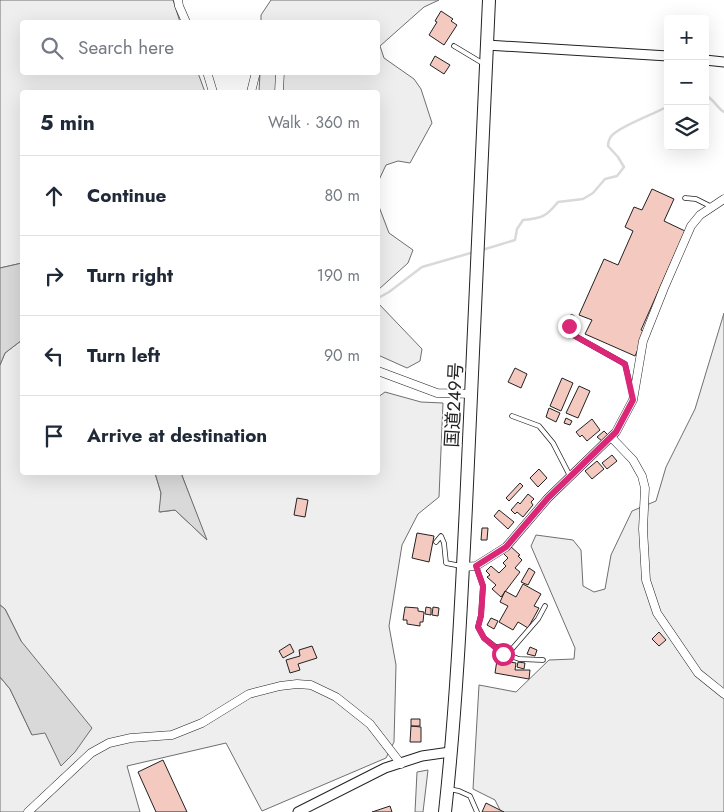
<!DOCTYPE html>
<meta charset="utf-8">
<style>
body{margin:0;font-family:Jost,"Noto Sans JP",sans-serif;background:#f2f2f3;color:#1f2937}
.controls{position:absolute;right:15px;top:15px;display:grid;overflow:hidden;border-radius:5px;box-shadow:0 5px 20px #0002}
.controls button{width:45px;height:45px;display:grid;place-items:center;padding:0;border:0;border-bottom:1px solid #e0e1e3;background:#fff;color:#1f2937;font:25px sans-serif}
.stop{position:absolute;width:15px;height:15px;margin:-11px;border:4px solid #db2777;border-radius:50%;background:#fff}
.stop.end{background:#db2777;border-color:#fff;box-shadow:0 1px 5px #0008}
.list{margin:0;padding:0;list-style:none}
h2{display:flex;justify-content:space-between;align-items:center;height:65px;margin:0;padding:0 20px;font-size:21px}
h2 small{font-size:16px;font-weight:400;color:#747a83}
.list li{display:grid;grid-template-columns:32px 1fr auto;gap:15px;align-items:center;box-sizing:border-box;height:80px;padding:0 20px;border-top:1px solid #e0e1e3}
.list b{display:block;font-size:19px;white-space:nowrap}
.list em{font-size:16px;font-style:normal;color:#747a83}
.icon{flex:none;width:28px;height:28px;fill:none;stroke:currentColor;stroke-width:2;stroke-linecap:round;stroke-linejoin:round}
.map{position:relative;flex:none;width:724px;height:812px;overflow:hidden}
.search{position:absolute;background:#fff;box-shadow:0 5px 20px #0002;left:20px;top:20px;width:360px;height:55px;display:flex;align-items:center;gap:12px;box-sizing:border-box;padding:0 18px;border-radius:5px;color:#747a83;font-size:19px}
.panel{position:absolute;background:#fff;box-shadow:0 5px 20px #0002;left:20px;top:90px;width:360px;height:385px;border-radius:5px}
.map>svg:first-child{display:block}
.green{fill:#eee;stroke:#6f6f6f}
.water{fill:#d9d9d9;stroke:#6f6f6f}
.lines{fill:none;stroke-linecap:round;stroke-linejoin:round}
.stream{stroke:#d9d9d9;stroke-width:2.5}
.building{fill:#f3c9c0;stroke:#222}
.service-casing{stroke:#222;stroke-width:5.5}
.minor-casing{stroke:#222;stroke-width:9}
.tertiary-casing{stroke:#222;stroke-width:11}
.trunk-casing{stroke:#222;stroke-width:14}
.service{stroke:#fff;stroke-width:4}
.minor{stroke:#fff;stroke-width:8}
.tertiary{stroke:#fff;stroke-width:9}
.trunk{stroke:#fff;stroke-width:12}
.route{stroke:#db2777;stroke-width:6}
.labels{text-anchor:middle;stroke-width:4;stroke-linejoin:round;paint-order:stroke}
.street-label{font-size:18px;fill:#222;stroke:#fff}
</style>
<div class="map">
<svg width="724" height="812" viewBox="0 0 724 812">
<rect width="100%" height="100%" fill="#fff"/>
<path class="green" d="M0,0H173L180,22H22V72L198,73L205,92H22V263L0,268Z
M271,0H439L424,7L380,46L384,58L414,79L421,89L432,123L410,163L398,161L386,165L378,182V92H259L260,73L378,72V22H261V15Z
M378,204L389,233L413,250L408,263L378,290Z
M378,303L422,349L420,361L407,368L378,355Z
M724,313V812H501L495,800L473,789L479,685L516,692L549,660L574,659L575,648L531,546L536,535L573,540L581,550L583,586L594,592L605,589L611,555L632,511L656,501L666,467L695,409Z
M22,340V472L155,473L161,493L160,512L175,510L206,539L181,473L378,472V397L385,392L421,402L443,403L439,497L418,514L402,545L389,626L396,665L394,742L386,758L262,811L226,743L127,766L140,812H0V677L10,689L32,735L21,641L5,609L0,605V365L5,353Z
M428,770L423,812H415L417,772Z"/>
<path class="water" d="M22,263V340L5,353L0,365V268Z
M155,473H181L207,540L175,510L159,512L161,493Z
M0,605L5,609L21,641L92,728L75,752L61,766L45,733L32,735L10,689L0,677Z"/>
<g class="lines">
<path class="stream" d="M705,95C713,98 717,108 724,112
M482,250L515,240L517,229L523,220C542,218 546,217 558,202L583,199L593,193L605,179L617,176L624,167L618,157L608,146C608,143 609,140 610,138C615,128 655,114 668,106
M378,298L389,292L422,267L474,252"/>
</g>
<path class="building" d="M441,11L453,19L451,21L457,25L444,45L429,35L437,22L435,21Z
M435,56L450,65L444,74L430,65Z
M652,189L674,199L664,221L685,231L641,330L646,332L635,356L585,334L592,320L579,315L604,259L618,265L633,231L625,227L634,207L642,210Z
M515,368L527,374L521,388L508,382Z
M562,378L573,383L561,411L550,406Z
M579,386L590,391L578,418L566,413Z
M549,408L560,413L556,422L546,417Z
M566,418L572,421L570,425L564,423Z
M592,419L600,430L587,441L582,435L580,437L576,432Z
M604,431L608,435L602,441L597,437Z
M612,455L617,461L607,469L602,463Z
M597,461L604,469L592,479L585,471Z
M539,469L547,478L538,487L530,478Z
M520,483L523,486L509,501L506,498Z
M528,494L534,499L531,502L533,505L523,517L517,512L515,514L511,510L518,502L520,504Z
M297,498L308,500L305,517L294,515Z
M499,510L514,522L508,529L494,516Z
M482,528H488L487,540H481Z
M417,533L434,536L429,562L412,558Z
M509,545L520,555L518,556L522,560L515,568L520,572L501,597L492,589L496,585L487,577L490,575L486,571L491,566L499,573L506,566L503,563L508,558L502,552Z
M529,568L535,572L528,585L521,582Z
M523,584L541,594L534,606L539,608L528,628L518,622L513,630L499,622L508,606L500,602L505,591L516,597Z
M405,607L418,608V611L424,612L423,622H420V626L407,624V620H403Z
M426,607L431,608V615L425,614Z
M433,607L439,608L438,616L432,615Z
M491,618L498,621L494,629L487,625Z
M659,632L666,640L659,646L652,639Z
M290,644L294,652L283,658L279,651Z
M312,646L317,658L298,664L300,670L290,673L286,660L300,656L299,650Z
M530,647L537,650L535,656L527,654Z
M497,660L516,663L515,670H530L529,679L495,673Z
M518,662L525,663L524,669L517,667Z
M411,719H420V726H411Z
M411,726L421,727V742H410Z
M163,760L187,812H156L138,772Z
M486,803L504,812H482Z
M390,806L392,812H372Z"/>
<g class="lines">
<g class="service-casing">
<path id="service" d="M454,46L484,64
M685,198L696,199L712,207
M572,317L569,326L575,336L625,364L632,393
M512,416L539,426L553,443L570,476
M436,542L441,536L444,543L446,563L461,566
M476,566L483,586L481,615L478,627L484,638L503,653L519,659L543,660
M497,647L512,649L538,619L545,606
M449,789L459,791L470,796L477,812"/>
</g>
<g class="minor-casing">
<path id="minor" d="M178,0L179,6L186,22
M207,72L213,92
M251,92L256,72
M279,92L280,72
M378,371L437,393L473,394
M611,437L633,460L642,476L645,488L643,529L646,580L657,613L698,673L724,694
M463,567L476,566L506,547L548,498L616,432L633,400L643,341L664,288L691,226L700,215L724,199
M28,812L91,753L109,743L131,738L172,735L202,723L249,694L280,686L297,684L311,685L336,697L370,724L401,764"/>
</g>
<g class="tertiary-casing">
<path id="tertiary" d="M487,45L668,56
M705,60L724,62
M298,812L385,768L422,756L450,752"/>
</g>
<g class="trunk-casing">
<path id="trunk" d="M445,812C456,711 461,608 466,506C475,338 481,169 489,0"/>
</g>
<use href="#service" class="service"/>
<use href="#minor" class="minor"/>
<use href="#tertiary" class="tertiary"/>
<use href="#trunk" class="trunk"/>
</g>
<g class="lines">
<path class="route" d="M503,654L484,638L478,627L481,616L483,586L476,566L506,547L548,498L616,432L633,400L625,364L575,336L569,326"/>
</g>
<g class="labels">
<g class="street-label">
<text transform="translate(454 405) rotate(-87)" y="6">国道249号</text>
</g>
</g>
</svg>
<div class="controls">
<button>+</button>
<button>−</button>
<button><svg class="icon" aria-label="layers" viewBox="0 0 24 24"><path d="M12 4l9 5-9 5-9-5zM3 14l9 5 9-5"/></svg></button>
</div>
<div class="stop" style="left:503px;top:654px"></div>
<div class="stop end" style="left:569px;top:326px"></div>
<div class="search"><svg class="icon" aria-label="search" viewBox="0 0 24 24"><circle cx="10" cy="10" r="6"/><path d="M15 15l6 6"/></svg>Search here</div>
<section class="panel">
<h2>5 min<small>Walk · 360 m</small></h2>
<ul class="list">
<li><svg class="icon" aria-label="ahead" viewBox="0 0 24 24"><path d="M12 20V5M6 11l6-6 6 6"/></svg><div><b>Continue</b></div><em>80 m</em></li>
<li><svg class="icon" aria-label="right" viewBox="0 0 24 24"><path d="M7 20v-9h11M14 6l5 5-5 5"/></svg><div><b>Turn right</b></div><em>190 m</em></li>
<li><svg class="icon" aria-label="left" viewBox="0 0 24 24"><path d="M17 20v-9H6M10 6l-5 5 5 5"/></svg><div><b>Turn left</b></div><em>90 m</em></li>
<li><svg class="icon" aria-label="arrive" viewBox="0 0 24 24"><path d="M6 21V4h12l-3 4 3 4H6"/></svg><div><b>Arrive at destination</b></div></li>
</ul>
</section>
</div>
